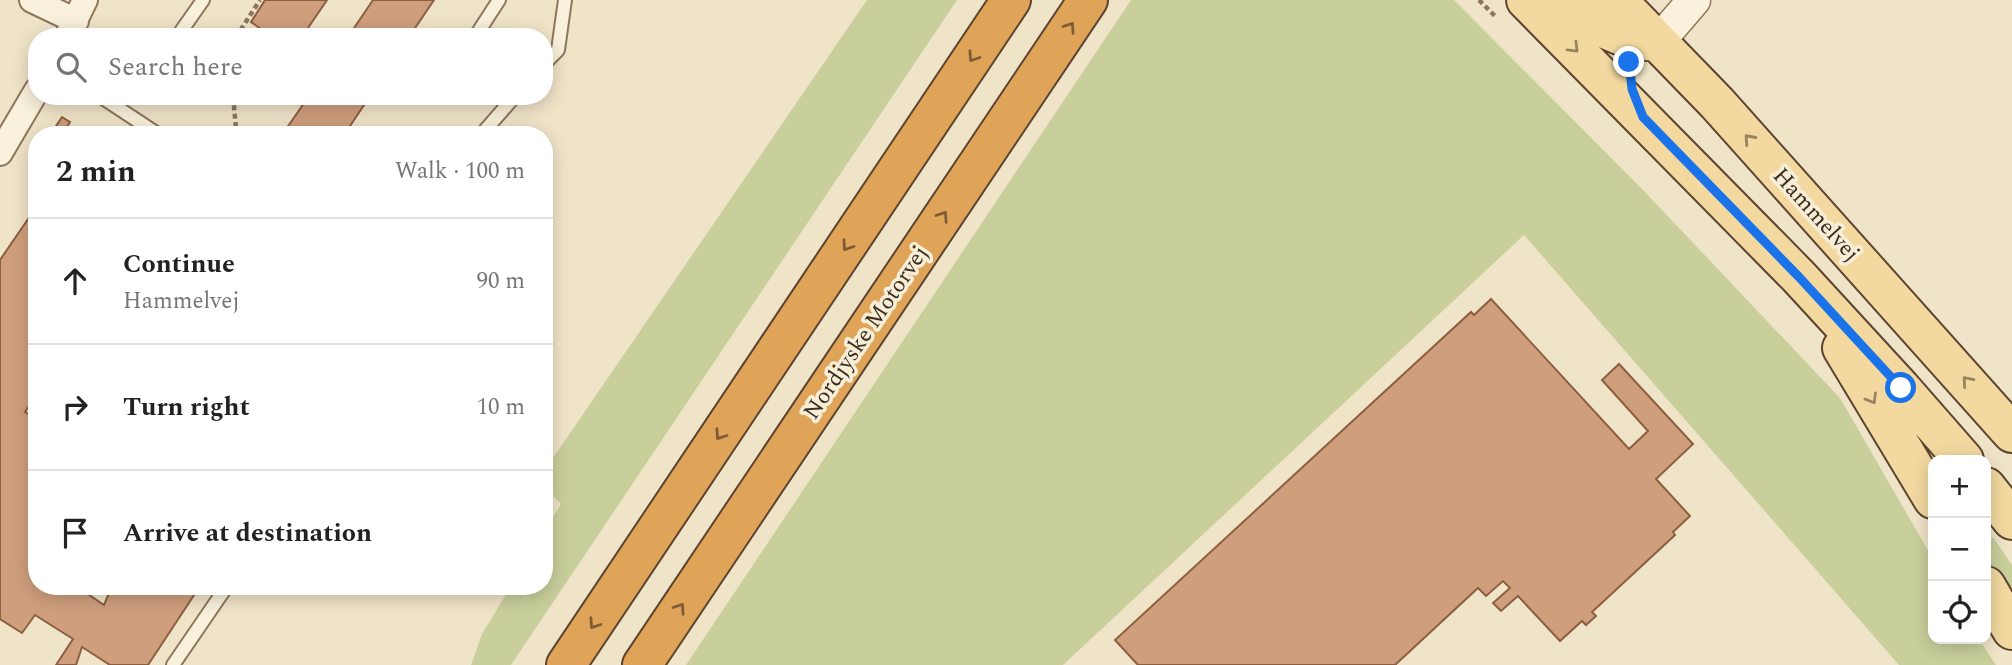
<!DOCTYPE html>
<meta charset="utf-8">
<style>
body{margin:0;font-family:Spectral,serif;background:#f6f6f6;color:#222}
.controls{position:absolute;right:21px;bottom:21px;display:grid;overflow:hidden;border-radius:14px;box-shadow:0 4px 18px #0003}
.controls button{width:63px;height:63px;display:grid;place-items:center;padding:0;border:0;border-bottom:2px solid #e0e0e0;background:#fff;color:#222;font:35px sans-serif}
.stop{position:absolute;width:21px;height:21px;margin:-16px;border:5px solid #1a73e8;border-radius:50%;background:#fff}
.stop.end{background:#1a73e8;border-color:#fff;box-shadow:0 2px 7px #0008}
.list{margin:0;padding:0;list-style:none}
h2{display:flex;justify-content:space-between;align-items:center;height:91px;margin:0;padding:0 28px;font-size:30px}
h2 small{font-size:23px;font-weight:400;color:#767676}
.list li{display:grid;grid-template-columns:46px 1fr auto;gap:21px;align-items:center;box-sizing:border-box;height:126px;padding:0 28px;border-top:2px solid #e0e0e0}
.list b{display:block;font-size:26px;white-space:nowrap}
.list p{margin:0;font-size:23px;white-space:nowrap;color:#767676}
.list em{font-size:23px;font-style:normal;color:#767676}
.icon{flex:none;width:38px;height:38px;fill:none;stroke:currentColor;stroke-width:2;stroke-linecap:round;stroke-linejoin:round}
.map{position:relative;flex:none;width:2012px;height:665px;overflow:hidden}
.search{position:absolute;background:#fff;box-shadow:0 4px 18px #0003;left:28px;top:28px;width:525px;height:77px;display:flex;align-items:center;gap:18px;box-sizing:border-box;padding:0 24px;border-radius:28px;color:#767676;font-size:26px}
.panel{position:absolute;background:#fff;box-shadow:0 4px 18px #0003;left:28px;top:126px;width:525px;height:469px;border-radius:28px}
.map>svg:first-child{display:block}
.green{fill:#c9cf9b}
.building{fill:#cf9f7d;stroke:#8d5f41;stroke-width:2}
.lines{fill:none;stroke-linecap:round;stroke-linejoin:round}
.service-casing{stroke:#8d765c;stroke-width:16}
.minor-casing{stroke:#8d765c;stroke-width:28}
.tertiary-casing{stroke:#8d765c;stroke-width:35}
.primary-casing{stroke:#5b4430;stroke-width:42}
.motorway-casing{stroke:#5b4430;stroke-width:42}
.path{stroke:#8d765c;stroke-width:4.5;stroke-dasharray:5 3.5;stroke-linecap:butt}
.service{stroke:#faf1dc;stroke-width:12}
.minor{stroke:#faf1dc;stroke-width:24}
.tertiary{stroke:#faf1dc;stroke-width:32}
.primary{stroke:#f3d9a0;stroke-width:38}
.motorway{stroke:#e0a458;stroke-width:38}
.oneway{stroke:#7e5d36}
.oneway2{stroke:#988460}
.route{stroke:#1a73e8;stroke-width:9}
.labels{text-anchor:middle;stroke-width:7;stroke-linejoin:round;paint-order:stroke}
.street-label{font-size:23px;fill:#3d2e20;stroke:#f7eed8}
</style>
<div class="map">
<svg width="2012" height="665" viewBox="0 0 2012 665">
<rect width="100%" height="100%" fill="#f0e4c8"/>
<path class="green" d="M867,0H957L511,665H471L482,634L511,586H544V532L561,504L544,486V471Z
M1131,0H1454L1644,191L1840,398L1933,559V639H1979L1996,665H1899L1524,235L1063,665H686Z
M1993,537L2012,565V605L1986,561V543Z"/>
<path class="building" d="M265,0H327L308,28L320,37H272L251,22Z
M373,0H434L409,37H348Z
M309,96H370L344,135H282Z
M62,117L70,122L62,135H50Z
M37,206V394L25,412L37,419V586H76L104,605L112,586H134L144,593L148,586H200L148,665H110L82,647L76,665H56L73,639L35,615L22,633L0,619V260Z
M1491,299L1629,449L1648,431L1602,380L1619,364L1693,444L1656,479L1690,516L1673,532L1675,535L1592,612L1596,616L1586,625L1582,621L1560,641L1518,596L1501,611L1493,603L1510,588L1503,581L1486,596L1478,588L1395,665H1138L1115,640L1471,312L1474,315Z"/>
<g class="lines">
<g class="service-casing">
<path id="service" d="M177,37L203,0
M475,37L499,0
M544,64L558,50L565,0
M100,96L159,135
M481,135L515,96
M173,665L227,586"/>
</g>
<g class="minor-casing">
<path id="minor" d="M32,0L76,21
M67,37L85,0
M0,153L37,90"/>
</g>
<g class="tertiary-casing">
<path id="tertiary" d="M1658,42L1694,0"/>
</g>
<g class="primary-casing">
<path id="primary" d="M1526,0L1799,277L1901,388L1964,460
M1569,0C1598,28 1617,40 1658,42
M1617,0L1717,103L2012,433
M1842,348L1933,499
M1986,487L2012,520
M1986,586L2012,630"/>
</g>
<g class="motorway-casing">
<path id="motorway" d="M566,665L1011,0
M642,665L1088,0"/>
</g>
<path class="path" d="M1479,0L1496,17
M236,37L260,0
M233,135L236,128L233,96"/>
<use href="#service" class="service"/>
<use href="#minor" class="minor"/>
<use href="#tertiary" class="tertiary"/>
<use href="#primary" class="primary"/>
<use href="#motorway" class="motorway"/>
</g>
<defs><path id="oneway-chevron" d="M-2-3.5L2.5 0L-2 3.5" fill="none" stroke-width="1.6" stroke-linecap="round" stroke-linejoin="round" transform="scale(1.75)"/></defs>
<g class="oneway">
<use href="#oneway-chevron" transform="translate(1070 27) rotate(-56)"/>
<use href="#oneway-chevron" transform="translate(973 57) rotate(124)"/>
<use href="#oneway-chevron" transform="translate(943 216) rotate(-56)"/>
<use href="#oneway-chevron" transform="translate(847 246) rotate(124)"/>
<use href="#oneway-chevron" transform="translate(720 435) rotate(124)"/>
<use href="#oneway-chevron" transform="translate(680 608) rotate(-56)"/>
<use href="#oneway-chevron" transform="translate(594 624) rotate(124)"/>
</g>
<g class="oneway2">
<use href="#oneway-chevron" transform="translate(1574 48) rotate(45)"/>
<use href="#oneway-chevron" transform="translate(1749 139) rotate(-132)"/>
<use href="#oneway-chevron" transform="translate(1967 381) rotate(-131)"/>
<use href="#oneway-chevron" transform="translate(1872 399) rotate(59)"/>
</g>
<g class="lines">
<path class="route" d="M1629,62L1632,89L1643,117L1799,277L1901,388"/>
</g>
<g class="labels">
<g class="street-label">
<text transform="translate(1817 214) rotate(48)" y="8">Hammelvej</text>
<text transform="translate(865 332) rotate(-56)" y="8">Nordjyske Motorvej</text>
</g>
</g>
</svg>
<div class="controls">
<button>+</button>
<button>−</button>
<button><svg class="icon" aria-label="locate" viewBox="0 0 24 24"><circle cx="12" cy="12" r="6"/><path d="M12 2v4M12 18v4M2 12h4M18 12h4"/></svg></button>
</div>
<div class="stop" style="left:1901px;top:388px"></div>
<div class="stop end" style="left:1629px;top:62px"></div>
<div class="search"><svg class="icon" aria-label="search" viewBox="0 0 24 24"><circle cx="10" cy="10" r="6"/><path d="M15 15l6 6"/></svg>Search here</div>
<section class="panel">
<h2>2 min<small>Walk · 100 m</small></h2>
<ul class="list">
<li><svg class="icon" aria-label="ahead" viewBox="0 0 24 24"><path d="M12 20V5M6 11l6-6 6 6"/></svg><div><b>Continue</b><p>Hammelvej</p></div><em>90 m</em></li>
<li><svg class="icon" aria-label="right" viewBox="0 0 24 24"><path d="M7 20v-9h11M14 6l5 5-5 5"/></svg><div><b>Turn right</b></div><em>10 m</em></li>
<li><svg class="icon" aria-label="arrive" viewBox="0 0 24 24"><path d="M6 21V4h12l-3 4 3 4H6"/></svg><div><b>Arrive at destination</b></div></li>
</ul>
</section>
</div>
